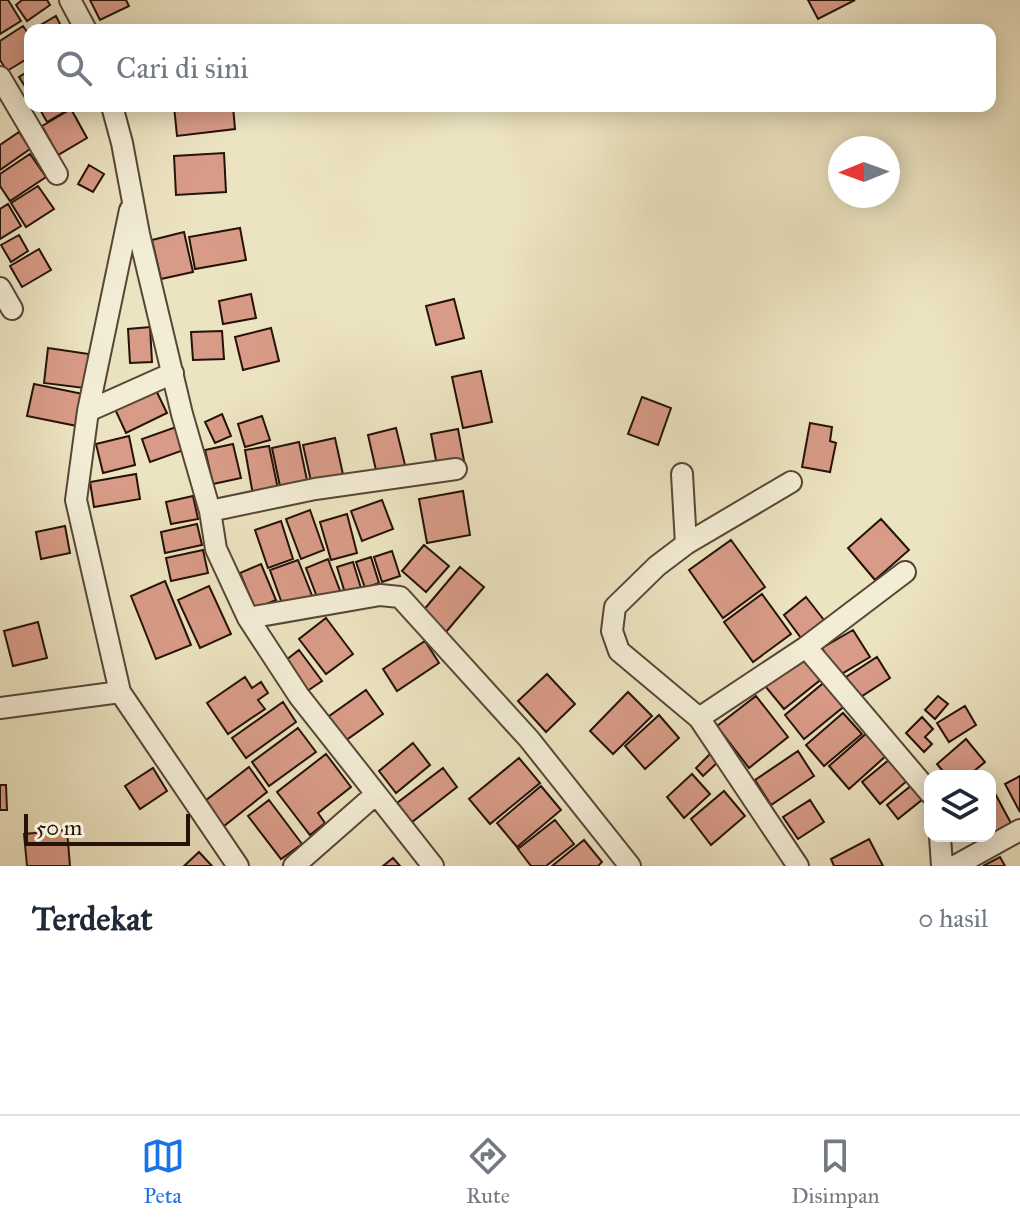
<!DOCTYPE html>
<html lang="id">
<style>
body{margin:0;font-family:"IM FELL Great Primer",serif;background:#f2f2f3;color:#1f2937}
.controls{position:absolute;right:24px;bottom:24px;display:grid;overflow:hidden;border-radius:16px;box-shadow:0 4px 20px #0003}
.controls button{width:72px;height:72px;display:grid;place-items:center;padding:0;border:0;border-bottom:2px solid #e0e1e3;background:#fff;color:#1f2937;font:40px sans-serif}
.compass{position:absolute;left:828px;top:136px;width:72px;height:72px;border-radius:50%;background:#fff;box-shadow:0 4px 20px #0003;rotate:269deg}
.scale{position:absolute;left:24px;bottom:20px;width:166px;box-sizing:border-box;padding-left:8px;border:4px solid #251209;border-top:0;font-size:22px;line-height:28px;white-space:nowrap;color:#251209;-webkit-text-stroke:6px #f3edd6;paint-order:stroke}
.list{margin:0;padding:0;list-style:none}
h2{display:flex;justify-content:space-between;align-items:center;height:104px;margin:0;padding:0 32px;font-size:34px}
h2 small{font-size:26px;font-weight:400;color:#747a83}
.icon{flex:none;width:44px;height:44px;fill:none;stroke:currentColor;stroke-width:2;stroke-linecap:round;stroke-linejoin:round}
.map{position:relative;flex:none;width:1020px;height:866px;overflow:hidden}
.search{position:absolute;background:#fff;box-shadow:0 4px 20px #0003;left:24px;right:24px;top:24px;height:88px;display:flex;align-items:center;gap:20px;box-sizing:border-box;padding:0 28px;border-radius:16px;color:#747a83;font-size:30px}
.sheet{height:248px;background:#fff}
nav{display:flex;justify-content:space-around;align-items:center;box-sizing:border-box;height:112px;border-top:2px solid #e0e1e3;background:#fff;font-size:22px;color:#747a83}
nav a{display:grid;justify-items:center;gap:4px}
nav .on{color:#1a73e8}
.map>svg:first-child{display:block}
.building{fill:#d89b87;stroke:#251209;stroke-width:2}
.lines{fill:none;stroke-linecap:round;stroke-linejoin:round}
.street-casing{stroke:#574637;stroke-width:24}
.street{stroke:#f3edd6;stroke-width:20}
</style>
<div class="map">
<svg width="1020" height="866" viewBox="0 0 1020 866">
<rect width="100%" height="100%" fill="#ece3c0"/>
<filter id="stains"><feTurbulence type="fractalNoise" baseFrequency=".0025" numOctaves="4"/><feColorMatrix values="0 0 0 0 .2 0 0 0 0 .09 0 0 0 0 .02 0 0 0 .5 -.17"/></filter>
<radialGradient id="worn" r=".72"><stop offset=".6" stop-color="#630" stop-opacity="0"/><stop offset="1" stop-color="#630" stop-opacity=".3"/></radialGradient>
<path class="building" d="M0,0H8L21,21L0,34Z
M22,0H47L50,5L27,21L16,5Z
M90,0H126L129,6L100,20Z
M808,0H855L818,19Z
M56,16L63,30H32Z
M23,26L30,36V57L7,71L0,60V41Z
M30,70V94L19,77Z
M38,106H64L66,111L47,122Z
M174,106H233L235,129L177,136Z
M71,109L87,138L58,155L42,126Z
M19,132L30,149L0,170V145Z
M224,153L226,192L176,195L174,156Z
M30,154L46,177L10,201L0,186V174Z
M89,165L104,174L93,192L78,184Z
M38,186L54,209L26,227L11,203Z
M8,204L21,226L0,239V209Z
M240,228L246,260L195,269L189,237Z
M184,232L193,272L161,279L152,240Z
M19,235L28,251L11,262L1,245Z
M39,249L51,270L22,287L10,266Z
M251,294L256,318L223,324L219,301Z
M454,299L464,338L436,345L426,306Z
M150,327L152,362L130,363L128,329Z
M271,328L279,361L243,370L235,337Z
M222,331L224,359L193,360L191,332Z
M48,348L89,354L84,388L44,383Z
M481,371L492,422L463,428L452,377Z
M34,384L83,394L77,426L27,416Z
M154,386L167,413L126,433L114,407Z
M642,397L671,408L658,445L628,434Z
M222,414L231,436L215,443L205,422Z
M262,416L270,440L245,447L238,424Z
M810,423L832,427L830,441L836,443L830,472L802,467Z
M176,427L184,450L150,462L142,439Z
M396,428L407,473L378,479L368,435Z
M458,429L465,466L438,471L431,434Z
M129,436L135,465L103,473L96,444Z
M335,438L344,479L312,486L303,445Z
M299,442L308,485L281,491L272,448Z
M233,444L241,478L213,484L205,450Z
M269,446L278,489L253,495L245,450Z
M136,474L140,499L94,507L90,482Z
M463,491L470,535L427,543L419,499Z
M193,496L198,519L171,524L166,502Z
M382,500L393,529L362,541L351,511Z
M310,510L324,550L301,559L286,519Z
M347,514L357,553L331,560L320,522Z
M881,519L909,550L875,580L848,548Z
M281,521L293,559L268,568L255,530Z
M197,524L202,545L165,553L161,532Z
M65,526L70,553L41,559L36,532Z
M731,540L765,587L723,618L689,570Z
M424,545L449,566L426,592L402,571Z
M203,550L208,573L171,581L166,558Z
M392,551L400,576L382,582L374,557Z
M371,557L379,583L365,588L356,562Z
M328,559L342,596L320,605L306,568Z
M298,560L313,598L284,609L270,570Z
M353,562L361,588L345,593L337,567Z
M261,564L276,600L255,609L240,573Z
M460,567L484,587L446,632L422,612Z
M165,581L191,645L156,659L131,596Z
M209,586L231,634L200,648L178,600Z
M762,594L791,634L753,662L724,622Z
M806,597L824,620L801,638L784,615Z
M326,618L353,654L326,674L299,639Z
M38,622L47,658L13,666L4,631Z
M853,630L870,657L838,676L822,648Z
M425,641L439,663L397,691L383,669Z
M299,650L322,681L303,694L281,664Z
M805,654L824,677L784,709L765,686Z
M877,657L890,678L859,698L846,677Z
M547,674L575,704L546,732L518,701Z
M245,677L252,688L261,682L268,693L258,700L265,709L228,734L207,703Z
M827,680L847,704L804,739L785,715Z
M366,690L383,714L342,743L325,719Z
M628,692L652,716L613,754L590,731Z
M756,696L788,737L749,768L717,726Z
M938,696L948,704L935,719L925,710Z
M283,702L296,722L246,758L232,738Z
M965,706L976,725L949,742L937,723Z
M843,713L862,734L824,766L806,745Z
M659,715L679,738L645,769L625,746Z
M922,717L933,729L925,737L932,744L924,752L906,733Z
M298,728L316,752L269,786L252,762Z
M868,732L887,755L849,789L829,766Z
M966,739L985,762L968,776H947L937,764Z
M413,743L430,765L396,793L379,771Z
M798,751L814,776L771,805L755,780Z
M711,753L719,761L703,776L696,768Z
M326,754L351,787L318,813L325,823L310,835L277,792Z
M519,758L540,783L490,824L469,799Z
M890,759L908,780L880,804L862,782Z
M249,767L267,792L224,826L205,801Z
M153,768L167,791L140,809L125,786Z
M443,768L457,787L412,822L397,803Z
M692,774L710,794L684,818L667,797Z
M1020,776V812L1005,784Z
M990,784L1012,825L987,838L986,836H990Z
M0,785H6L7,810H0Z
M912,785L923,799L898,819L887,805Z
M541,786L561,810L517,847L497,823Z
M724,791L745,816L711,845L691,819Z
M269,800L302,844L281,859L248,816Z
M810,800L824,822L798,839L783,817Z
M555,820L574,844L546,866H531L518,849Z
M67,830L70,866H27L24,834Z
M869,839L883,866H834L831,859Z
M584,840L602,862L598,866H552Z
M199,852L212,866H184Z
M1000,857L1005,866H983Z
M393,858L400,866H383Z"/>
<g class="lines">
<g class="street-casing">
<path id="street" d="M70,0L86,30
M0,77L57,174
M112,106L122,143L139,234L182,414L210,511L216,549L248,618L299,696L433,866
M0,288L12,309
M88,411L173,373
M682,474L686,544
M791,482L686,544L657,566L615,607L612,631L619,651L699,718L798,866
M210,511L315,489L456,469
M248,618L380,595L400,597L529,739L630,866
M806,647L930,793
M120,692L76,500L88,411L130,210
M0,708L120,692L238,866
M699,718L806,647L905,572
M940,836L942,866
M294,866L376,794
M955,866L1020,830"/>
</g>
<use href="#street" class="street"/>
</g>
<rect width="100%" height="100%" filter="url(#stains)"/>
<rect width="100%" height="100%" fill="url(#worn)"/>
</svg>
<div class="controls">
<button><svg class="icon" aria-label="layers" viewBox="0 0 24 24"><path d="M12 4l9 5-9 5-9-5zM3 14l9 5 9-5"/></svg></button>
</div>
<svg class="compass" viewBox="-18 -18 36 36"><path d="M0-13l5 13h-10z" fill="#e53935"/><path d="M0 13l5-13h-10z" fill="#747a83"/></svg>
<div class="scale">50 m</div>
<div class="search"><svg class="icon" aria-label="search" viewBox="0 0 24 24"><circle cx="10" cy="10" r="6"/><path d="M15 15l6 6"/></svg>Cari di sini</div>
</div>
<section class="sheet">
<h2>Terdekat<small>0 hasil</small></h2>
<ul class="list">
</ul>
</section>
<nav>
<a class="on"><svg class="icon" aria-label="map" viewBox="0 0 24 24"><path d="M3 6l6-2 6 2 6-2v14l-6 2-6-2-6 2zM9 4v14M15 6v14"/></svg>Peta</a>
<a><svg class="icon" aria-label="directions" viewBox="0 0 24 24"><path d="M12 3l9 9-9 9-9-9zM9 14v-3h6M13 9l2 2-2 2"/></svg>Rute</a>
<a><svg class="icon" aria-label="saved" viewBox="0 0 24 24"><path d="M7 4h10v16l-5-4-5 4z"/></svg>Disimpan</a>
</nav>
